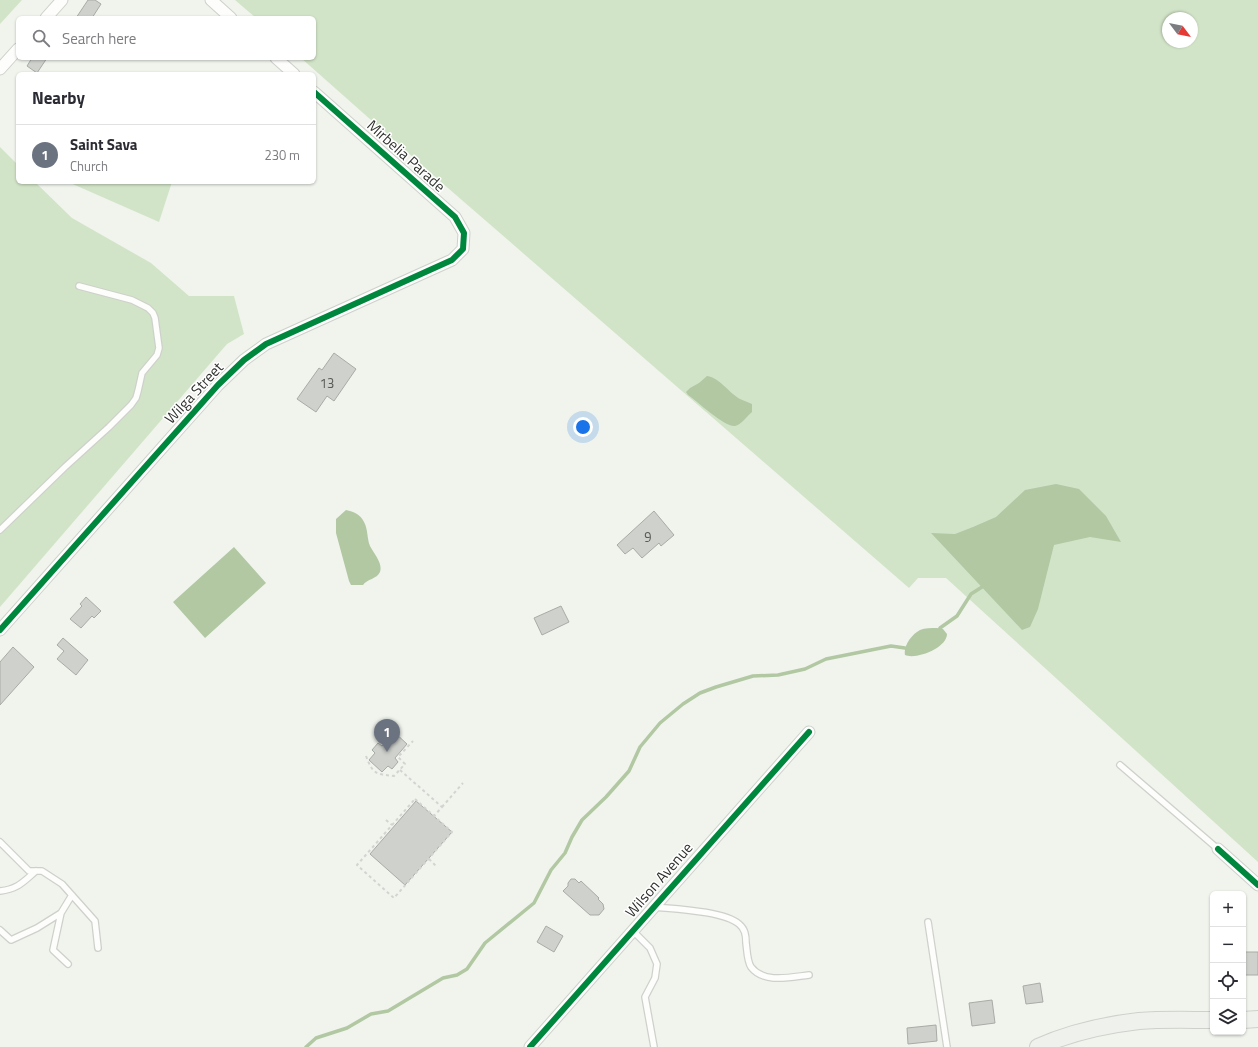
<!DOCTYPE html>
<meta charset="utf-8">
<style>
body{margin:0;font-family:"Titillium Web",sans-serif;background:#f7f7f7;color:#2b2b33}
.controls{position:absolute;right:12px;bottom:12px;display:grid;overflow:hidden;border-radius:6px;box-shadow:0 1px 3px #0004}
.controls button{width:36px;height:36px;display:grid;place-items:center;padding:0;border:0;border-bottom:1px solid #e1e1e2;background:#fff;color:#2b2b33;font:20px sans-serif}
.compass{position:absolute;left:1162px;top:12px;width:36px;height:36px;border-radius:50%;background:#fff;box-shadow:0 1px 3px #0004;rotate:122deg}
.you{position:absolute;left:583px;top:427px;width:14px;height:14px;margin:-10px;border:3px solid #fff;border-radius:50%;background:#1a73e8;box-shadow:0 0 0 6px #1a73e833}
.badge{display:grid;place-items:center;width:26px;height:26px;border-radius:50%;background:#b45309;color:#fff;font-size:13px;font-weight:700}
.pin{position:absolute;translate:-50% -33px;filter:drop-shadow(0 1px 2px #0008)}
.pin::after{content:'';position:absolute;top:21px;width:14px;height:12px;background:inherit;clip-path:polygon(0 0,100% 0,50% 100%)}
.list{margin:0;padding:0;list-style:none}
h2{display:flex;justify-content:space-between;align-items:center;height:52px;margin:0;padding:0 16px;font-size:17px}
h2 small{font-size:13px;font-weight:400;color:#7c7c81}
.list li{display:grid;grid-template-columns:26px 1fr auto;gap:12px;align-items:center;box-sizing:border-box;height:60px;padding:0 16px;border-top:1px solid #e1e1e2}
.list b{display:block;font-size:15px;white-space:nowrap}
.list p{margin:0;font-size:13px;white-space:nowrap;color:#7c7c81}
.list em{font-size:13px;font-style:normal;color:#7c7c81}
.icon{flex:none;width:22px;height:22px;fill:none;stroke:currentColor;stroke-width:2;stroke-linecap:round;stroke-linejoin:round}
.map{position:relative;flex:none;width:1258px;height:1047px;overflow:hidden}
.search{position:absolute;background:#fff;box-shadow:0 1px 3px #0004;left:16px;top:16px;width:300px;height:44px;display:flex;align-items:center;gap:10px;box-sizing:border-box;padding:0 14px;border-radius:6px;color:#7c7c81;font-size:15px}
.panel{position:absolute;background:#fff;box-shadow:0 1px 3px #0004;left:16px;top:72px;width:300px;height:112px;border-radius:6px}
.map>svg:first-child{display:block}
.green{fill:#d2e4c8;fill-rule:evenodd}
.water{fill:#b1c8a3}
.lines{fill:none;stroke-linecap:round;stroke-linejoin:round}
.stream{stroke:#b1c8a3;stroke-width:3.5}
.building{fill:#ced1cc;stroke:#a8aba6}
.service-casing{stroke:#ced1cb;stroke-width:8}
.minor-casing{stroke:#ced1cb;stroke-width:13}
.secondary-casing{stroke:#ced1cb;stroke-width:18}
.path{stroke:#d2d4d1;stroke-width:2;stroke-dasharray:3 3;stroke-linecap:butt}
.service{stroke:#fdfdfc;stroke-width:5.5}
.minor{stroke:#fdfdfc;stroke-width:11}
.secondary{stroke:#eff1ed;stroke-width:16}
.cycleway-casing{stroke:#fff;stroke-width:8}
.cycleway{stroke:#00873e;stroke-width:6}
.labels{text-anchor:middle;stroke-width:3;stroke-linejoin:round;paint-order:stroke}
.number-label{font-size:13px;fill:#575a55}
.street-label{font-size:15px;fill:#2f322d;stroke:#fff}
</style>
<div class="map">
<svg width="1258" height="1047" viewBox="0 0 1258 1047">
<rect width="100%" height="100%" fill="#f0f4ed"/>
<path class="green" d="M0,0H22L0,24Z
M235,0H1258V862L946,578H918L909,588L441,182L301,58H314V18H256ZM1168,18H1192V42H1168Z
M0,147L18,165V182H35L72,218L151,263L189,296H234L244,334L227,344L0,607Z
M68,182H172L159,222Z"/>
<path class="water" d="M707,376C720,378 729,393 740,399C744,401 748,402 752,404V412C747,416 741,425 735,426C724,427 697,401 688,395L686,392L690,388L699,383Z
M1056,484L1079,489L1106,516L1121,542L1090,537L1054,545L1038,609L1030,627L1022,630L931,533L955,534L973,527L996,517L1025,490Z
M346,510C354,512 360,514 364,522C368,529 367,539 370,546C374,554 383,563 380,572C377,579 367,579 363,585H351L349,581L336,533V519Z
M234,547L266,583L205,638L173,602Z
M937,628L943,629L947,634C947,648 916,660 905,655C903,646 912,634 920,630C925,628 931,628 937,628Z"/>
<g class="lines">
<path class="stream" d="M940,628L957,616L971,594L982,587
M306,1047L316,1038L347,1028L371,1014L388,1011L443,978L457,975L467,969L485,943L534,903L551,870L565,853L572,837L582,820L606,797L629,771L640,747L660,723L683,704L700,693L716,687L753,676L778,675L805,669L826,659L891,646L905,648"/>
</g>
<path class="building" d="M88,0H95L101,4L92,18H76Z
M32,58H47L37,73L27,66Z
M334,353L356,369L334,401L327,396L316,412L297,399L319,368L322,370Z
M654,511L674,535L661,546L659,543L642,558L633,548L625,554L617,545Z
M86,597L101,611L94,618L92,616L81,628L70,619L82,606L80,604Z
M561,606L569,622L542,635L534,618Z
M63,638L88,660L76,675L57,659L64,651L57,645Z
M13,647L34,667L0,705V662Z
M394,732L407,744L395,758L398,762L392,769L388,766L382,772L369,760L375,753L372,750L378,743L382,746Z
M416,801L452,832L405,885L370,854Z
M571,879H575L579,883L581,881L599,898L598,899L603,904L604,909L599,915H590L563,891L568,886V883Z
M546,926L563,936L554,952L537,942Z
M1243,952H1258V975H1243Z
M1040,983L1043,1002L1026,1004L1023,986Z
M992,1000L995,1023L972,1026L969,1003Z
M936,1025L937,1041L908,1044L907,1028Z"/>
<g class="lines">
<g class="service-casing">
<path id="service" d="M0,530L65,467L109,427L131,405L136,398L138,391L142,373L157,355L159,348L155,318L153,313L148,308L132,300L79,286
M1120,765L1218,849
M0,842L29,871H42L62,884L95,921L98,948
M0,891C18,889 23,882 36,871
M655,907C675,909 724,911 739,924C745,929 746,935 746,943C747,949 747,961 751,967C764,984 791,977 809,975
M61,913L53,950L68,964
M928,922L947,1047
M634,929L636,934L650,948L657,964L655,978L645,997L654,1047
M0,930L11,940L37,928L61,913L72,895"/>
</g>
<g class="minor-casing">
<path id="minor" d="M211,0L231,18
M46,18L62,0
M276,58L294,74
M0,69L18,49
M0,630L218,385L244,360L266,344L452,260L463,249L464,233L455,217L314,92
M1218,849L1258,885
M530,1047L809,732"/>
</g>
<g class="secondary-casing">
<path id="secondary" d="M1243,1020L1258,1019
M1038,1047C1069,1033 1104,1025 1139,1021C1163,1019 1189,1020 1213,1020"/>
</g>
<path class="path" d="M366,756C373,774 375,774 394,776L405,764L398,757L413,741
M400,770L442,807L434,816
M415,799L452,832L394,898L357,865Z
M442,807L463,783
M386,820L392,825
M429,859L436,866"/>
<use href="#service" class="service"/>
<use href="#minor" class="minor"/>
<use href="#secondary" class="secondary"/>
<g class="cycleway-casing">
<path id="cycleway" d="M0,630L218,385L244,360L266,344L452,260L463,249L464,233L455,217L314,92
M1218,849L1258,885
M530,1047L809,732"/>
</g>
<use href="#cycleway" class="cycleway"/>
</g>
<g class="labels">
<g class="number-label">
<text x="327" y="388">13</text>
<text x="648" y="542">9</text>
</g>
<g class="street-label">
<text transform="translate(406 156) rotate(42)" y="5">Mirbelia Parade</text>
<text transform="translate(194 393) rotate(-47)" y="5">Wilga Street</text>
<text transform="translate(659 880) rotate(-49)" y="5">Wilson Avenue</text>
</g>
</g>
</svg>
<div class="controls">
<button>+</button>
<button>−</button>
<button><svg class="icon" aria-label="locate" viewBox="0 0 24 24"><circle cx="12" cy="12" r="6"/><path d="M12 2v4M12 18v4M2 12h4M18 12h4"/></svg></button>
<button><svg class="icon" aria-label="layers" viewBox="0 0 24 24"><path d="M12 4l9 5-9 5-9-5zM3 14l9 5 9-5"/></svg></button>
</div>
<svg class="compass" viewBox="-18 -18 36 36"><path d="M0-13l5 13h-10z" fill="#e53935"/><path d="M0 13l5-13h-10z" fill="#7c7c81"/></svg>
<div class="you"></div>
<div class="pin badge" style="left:387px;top:752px;background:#6b7280">1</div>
<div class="search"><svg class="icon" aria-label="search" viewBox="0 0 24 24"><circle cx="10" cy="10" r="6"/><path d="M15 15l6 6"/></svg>Search here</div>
<section class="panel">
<h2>Nearby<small></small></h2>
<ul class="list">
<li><span class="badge" style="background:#6b7280">1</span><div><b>Saint Sava</b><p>Church</p></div><em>230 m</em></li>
</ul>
</section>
</div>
